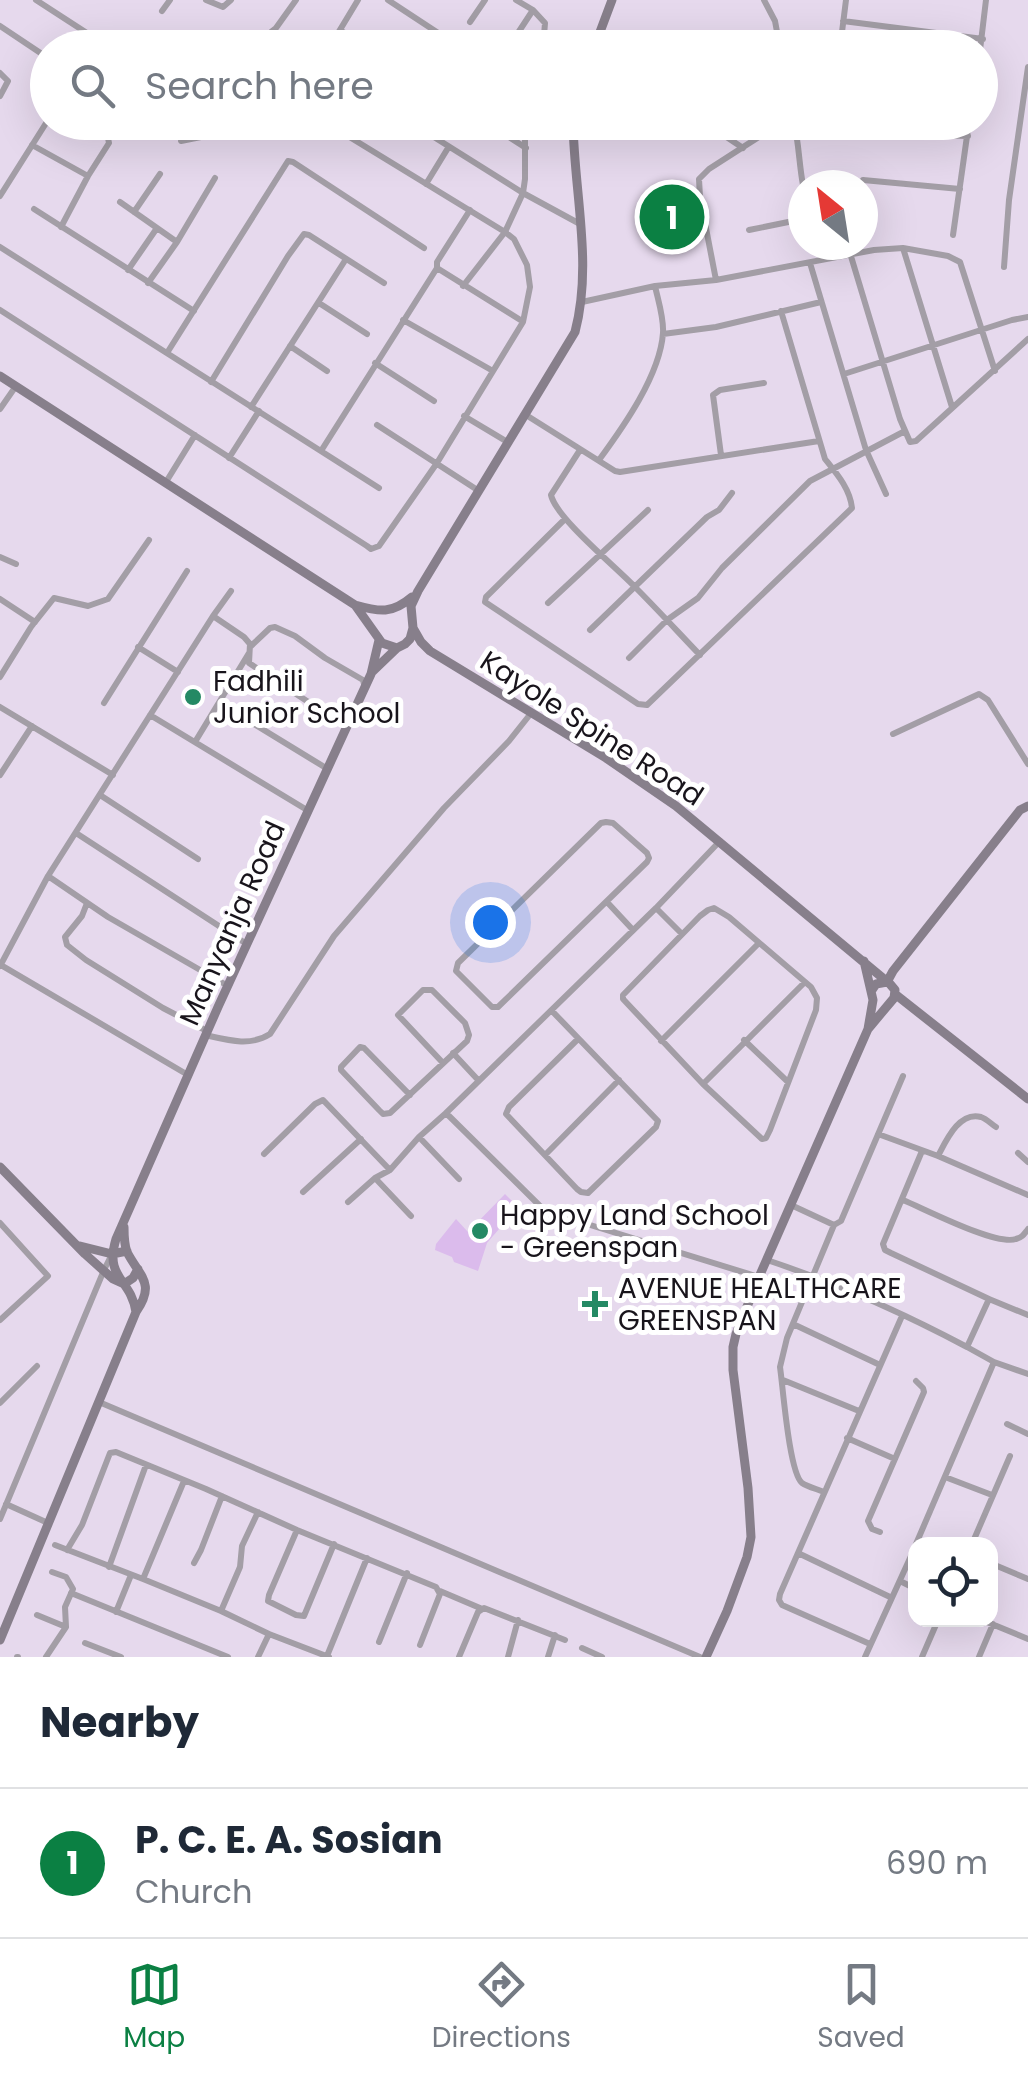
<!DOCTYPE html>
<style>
body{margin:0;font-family:Poppins,sans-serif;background:#f2f2f3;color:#1f2937}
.controls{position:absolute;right:30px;bottom:30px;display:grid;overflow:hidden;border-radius:20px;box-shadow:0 10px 40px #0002}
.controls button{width:90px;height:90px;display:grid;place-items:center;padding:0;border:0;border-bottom:2px solid #e0e1e3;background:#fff;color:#1f2937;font:50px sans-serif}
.compass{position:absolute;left:788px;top:170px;width:90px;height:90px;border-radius:50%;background:#fff;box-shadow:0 10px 40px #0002;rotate:330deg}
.you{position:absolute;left:490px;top:922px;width:35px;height:35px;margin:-25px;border:8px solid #fff;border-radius:50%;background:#1a73e8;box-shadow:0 0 0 15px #1a73e833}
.badge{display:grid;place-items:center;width:65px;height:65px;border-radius:50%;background:#0b8043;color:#fff;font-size:32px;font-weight:700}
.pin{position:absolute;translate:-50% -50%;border:5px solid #fff;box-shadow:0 2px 10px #0006}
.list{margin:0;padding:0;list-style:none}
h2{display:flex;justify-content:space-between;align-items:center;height:130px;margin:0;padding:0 40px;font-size:42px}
h2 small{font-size:32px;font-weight:400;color:#747a83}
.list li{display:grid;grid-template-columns:65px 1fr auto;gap:30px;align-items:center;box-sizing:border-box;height:150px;padding:0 40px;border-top:2px solid #e0e1e3}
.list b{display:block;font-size:38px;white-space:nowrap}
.list p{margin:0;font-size:32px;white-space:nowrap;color:#747a83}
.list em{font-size:32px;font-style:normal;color:#747a83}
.icon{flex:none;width:55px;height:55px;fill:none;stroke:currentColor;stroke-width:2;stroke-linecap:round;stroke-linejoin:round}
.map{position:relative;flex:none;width:1028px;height:1657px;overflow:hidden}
.search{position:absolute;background:#fff;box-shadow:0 10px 40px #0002;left:30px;right:30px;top:30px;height:110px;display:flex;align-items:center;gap:25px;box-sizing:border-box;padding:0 35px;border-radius:55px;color:#747a83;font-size:38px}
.sheet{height:280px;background:#fff}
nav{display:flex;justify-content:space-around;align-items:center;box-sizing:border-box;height:140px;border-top:2px solid #e0e1e3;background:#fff;font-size:28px;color:#747a83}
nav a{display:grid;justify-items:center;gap:5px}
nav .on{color:#0b8043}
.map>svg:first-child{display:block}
.green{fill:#dbbbec}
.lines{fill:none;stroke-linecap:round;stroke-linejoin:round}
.street{stroke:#a39ea6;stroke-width:6}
.secondary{stroke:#877f8b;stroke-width:9}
.poi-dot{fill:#248964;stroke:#fff;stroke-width:4}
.labels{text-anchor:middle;stroke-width:10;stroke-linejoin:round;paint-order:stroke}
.poi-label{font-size:28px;fill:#18141b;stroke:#fff;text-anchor:start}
.street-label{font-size:28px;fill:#18141b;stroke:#fff}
</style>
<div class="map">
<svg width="1028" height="1657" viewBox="0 0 1028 1657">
<rect width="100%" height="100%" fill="#e6d9ed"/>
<path class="green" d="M505,1194L518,1207L487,1243L478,1271L454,1262L452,1257L435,1250L436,1244L456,1219L468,1232Z"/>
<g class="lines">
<path class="street" d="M36,0L110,48
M206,0L223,7L231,0
M388,0L461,48
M516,0L533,10L545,23L543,48
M764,0L775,21L780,48
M162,11L170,0
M843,21L983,39
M470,22L485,0
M0,26L48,58
M340,30L367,48
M510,45L533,10
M196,48L267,35L276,28L296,0
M329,48L358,0
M840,48L846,0
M980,50L986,0
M0,73L8,81L0,96
M410,122L523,193L505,232L463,286
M486,122L526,148
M525,122V179L523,193L580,224
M704,122L743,148
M794,122C799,144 799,164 803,185
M838,132L968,136
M181,141L276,122
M32,145L88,176L109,143L108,138L84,123
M863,180L960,189
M426,184L448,148
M0,196L48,120
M120,202L177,242
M34,209L194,311
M470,210L437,262V268L522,321
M134,212L160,174
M61,227L88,176
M749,230L803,219
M953,235L969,122
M0,247L379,488
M903,248L952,407
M850,253L900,419L910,442L916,441L1028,339
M810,263L866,450L886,494
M1004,267L1009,200L1028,67
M128,270L157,228
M716,280L700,197L699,179L709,169L782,122
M148,283L177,242L215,178
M582,302L655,286L716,280L874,250L903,248L948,256L960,262L995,371
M319,303L367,334
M0,310L367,546L371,549L379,546L437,463L523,322L530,287L527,265L514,239L505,232L325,122
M403,320L493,371
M663,334L716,327L821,302
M290,346L327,371
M167,353L288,161L293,162L424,248
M375,363L434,401
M844,374L1012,320L1028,317
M211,382L288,256L304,234L309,235L384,283
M251,407L346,259
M0,409L16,386
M526,415L615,471L620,472L819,441
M464,416L509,443
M377,425L479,491
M580,450L551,495C556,518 616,567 635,587C657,609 678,632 700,655
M321,451L437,268
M721,455L713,395L720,390L764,383
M229,458L259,411
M599,460C624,426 660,375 663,333C664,318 658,300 655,286
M166,482L195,435
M565,519L486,597L485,602L638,704L647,705L852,508C850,489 837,474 825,459L781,311
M0,557L16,564
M0,599L35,622
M548,603L648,510
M213,616L231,591
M590,630L707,517L719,510L732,493
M251,646L270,628L275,627L295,636L325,658L363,680L364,684
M138,647L178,672
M629,658L667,620L698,598L722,568L810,481L905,431
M0,677L31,627L54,598L88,606L108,599L149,540
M104,703L187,571
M0,707L113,775
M236,713L326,768
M150,715L307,810
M893,734L979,694L988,700L1028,764
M195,742L249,653
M0,775L32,726
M100,795L198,859
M606,822L613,823L647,853L649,858L647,862L498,1007H492L456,971L458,963L601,823Z
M76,833L242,941
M720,841L656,908L446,1113L539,1205L548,1212L759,1277
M48,876L108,917L228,986
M607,902L633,930
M87,903L82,916L65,937L67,945L86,960L163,1008L207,1031
M656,908L682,934
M714,908L729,917L811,987L817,998L816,1010L770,1130L766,1138L762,1139L703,1084L623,999V995L700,916L708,910Z
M1,965L188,1075
M0,966L48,876L213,616L244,637L250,644L249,663L255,667L345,726
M552,1011L658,1121L656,1127L588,1193L581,1192L577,1189L506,1114L509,1107L578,1039
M205,1035C227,1040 250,1047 270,1034L334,936L444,808L509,741L532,712
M744,1040L788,1082
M661,1041L759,943
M453,1053L479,1081
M703,1084L805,982
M410,1095L364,1048L360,1047L341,1067V1070L379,1110L383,1114L390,1113L467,1041L469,1035L465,1023L432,990H423L398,1015L443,1063
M878,1134L938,1156L1028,1195
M419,1137L459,1179
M1018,1153L1028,1162
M264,1154L315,1104L323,1100L390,1170
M545,1155L619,1080
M938,1156C946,1141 959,1111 981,1117C987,1119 991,1124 996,1127
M375,1178L411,1216
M303,1192L361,1139
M903,1200C925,1209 996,1246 1016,1239C1023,1237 1024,1234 1028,1229
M348,1202L375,1178L390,1170L419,1137L446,1113
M791,1205L834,1225
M0,1223L48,1276L0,1320
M767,1260C836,1283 903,1313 967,1347L989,1299L891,1253L885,1250L883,1244L922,1151
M989,1299L1028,1315
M793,1324L880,1365
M967,1347L994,1362L1028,1374
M783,1380L859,1411
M99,1402L700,1657
M0,1403L37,1366
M1007,1424L1028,1434
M847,1438L895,1459
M945,1477L992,1495
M824,1492C817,1489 808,1487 802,1483C789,1472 783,1387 780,1367L787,1338L834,1225L841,1221L903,1076
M6,1504L48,1523
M0,1519L104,1270L112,1254
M297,1530L269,1595L268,1601L296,1615L304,1616L334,1544
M880,1532L872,1529L868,1521L924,1392L923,1388L916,1381
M916,1544L994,1362
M972,1544L1010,1456
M55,1545L143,1579L221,1611L269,1634L329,1657
M67,1550L82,1525L110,1453L116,1452L206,1489L297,1530L436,1587L440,1594L420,1645
M798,1553L890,1597
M194,1563L201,1550L222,1496
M990,1563L1028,1579
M109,1567L146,1465
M143,1579L184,1481
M900,1581L916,1589
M440,1591L480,1608
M71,1593L228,1657
M221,1611L240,1567L242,1546L258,1512
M116,1612L131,1575
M37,1615L66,1627
M982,1620L1028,1639
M379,1642L407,1573
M85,1643L121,1657
M870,1644L782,1605L779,1600L780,1594L902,1316
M582,1648L602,1657
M327,1656L367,1558
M17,1657H18
M46,1657L66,1627L65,1607L73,1589L66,1577L52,1572
M258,1657L269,1634
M459,1657L478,1612L484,1608L565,1640
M508,1657L518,1620
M548,1657L555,1635
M865,1657L916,1545
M922,1657L938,1620
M979,1657L993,1624"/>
<path class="secondary" d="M594,48L612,0
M0,376L355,605C380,612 392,614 412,597
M355,605L382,643L397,648
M413,628L421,642L430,651L606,758L676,806L890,984L895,990L894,998L868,1029
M372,672L397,648L405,644L410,639L413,628L411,606L418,591L575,332C593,264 574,192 573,122
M872,990L876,984L887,982L893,971L1020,810L1028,806
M895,994L1028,1099
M0,1167L85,1254L113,1279L124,1284L133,1278L138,1269
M80,1246L112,1254L127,1251
M136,1312C131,1278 104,1279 116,1239L218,1007L371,674L379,640
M0,1640L136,1312C156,1283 140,1277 127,1252C124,1244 124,1235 124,1227
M706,1657L727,1611L747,1557L751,1537L748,1488L733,1370V1347L736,1334L759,1277L868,1029L873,1000L864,961"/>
</g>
<g class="poi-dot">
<circle cx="193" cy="697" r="10"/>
<circle cx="480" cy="1231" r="10"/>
<path d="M590 1289h10v10h10v10h-10v10h-10v-10h-10v-10h10z"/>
</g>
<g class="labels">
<g class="poi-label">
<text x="213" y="691">Fadhili<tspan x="213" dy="32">Junior School</tspan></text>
<text x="500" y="1225">Happy Land School<tspan x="500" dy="32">- Greenspan</tspan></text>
<text x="618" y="1298">AVENUE HEALTHCARE<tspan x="618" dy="32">GREENSPAN</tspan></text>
</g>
<g class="street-label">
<text transform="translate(592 728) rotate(33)" y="10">Kayole Spine Road</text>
<text transform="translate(232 923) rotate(-66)" y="10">Manyanja Road</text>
</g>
</g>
</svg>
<div class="controls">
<button><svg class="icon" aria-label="locate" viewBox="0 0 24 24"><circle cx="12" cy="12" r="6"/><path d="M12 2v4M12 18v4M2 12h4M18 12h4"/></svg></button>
</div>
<svg class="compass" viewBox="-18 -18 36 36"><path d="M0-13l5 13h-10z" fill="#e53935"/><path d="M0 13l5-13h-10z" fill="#747a83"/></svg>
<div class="you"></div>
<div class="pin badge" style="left:672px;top:217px">1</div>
<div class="search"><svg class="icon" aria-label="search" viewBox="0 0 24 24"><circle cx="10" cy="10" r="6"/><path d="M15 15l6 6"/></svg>Search here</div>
</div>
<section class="sheet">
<h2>Nearby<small></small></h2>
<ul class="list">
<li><span class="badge">1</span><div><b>P. C. E. A. Sosian</b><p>Church</p></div><em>690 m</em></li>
</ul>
</section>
<nav>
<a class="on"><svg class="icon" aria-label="map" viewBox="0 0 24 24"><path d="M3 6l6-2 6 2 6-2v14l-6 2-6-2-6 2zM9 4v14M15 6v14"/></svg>Map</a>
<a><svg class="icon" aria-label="directions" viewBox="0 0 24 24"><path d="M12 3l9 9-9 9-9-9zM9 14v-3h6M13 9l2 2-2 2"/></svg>Directions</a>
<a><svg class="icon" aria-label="saved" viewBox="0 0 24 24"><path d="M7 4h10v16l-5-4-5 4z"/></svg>Saved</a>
</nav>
